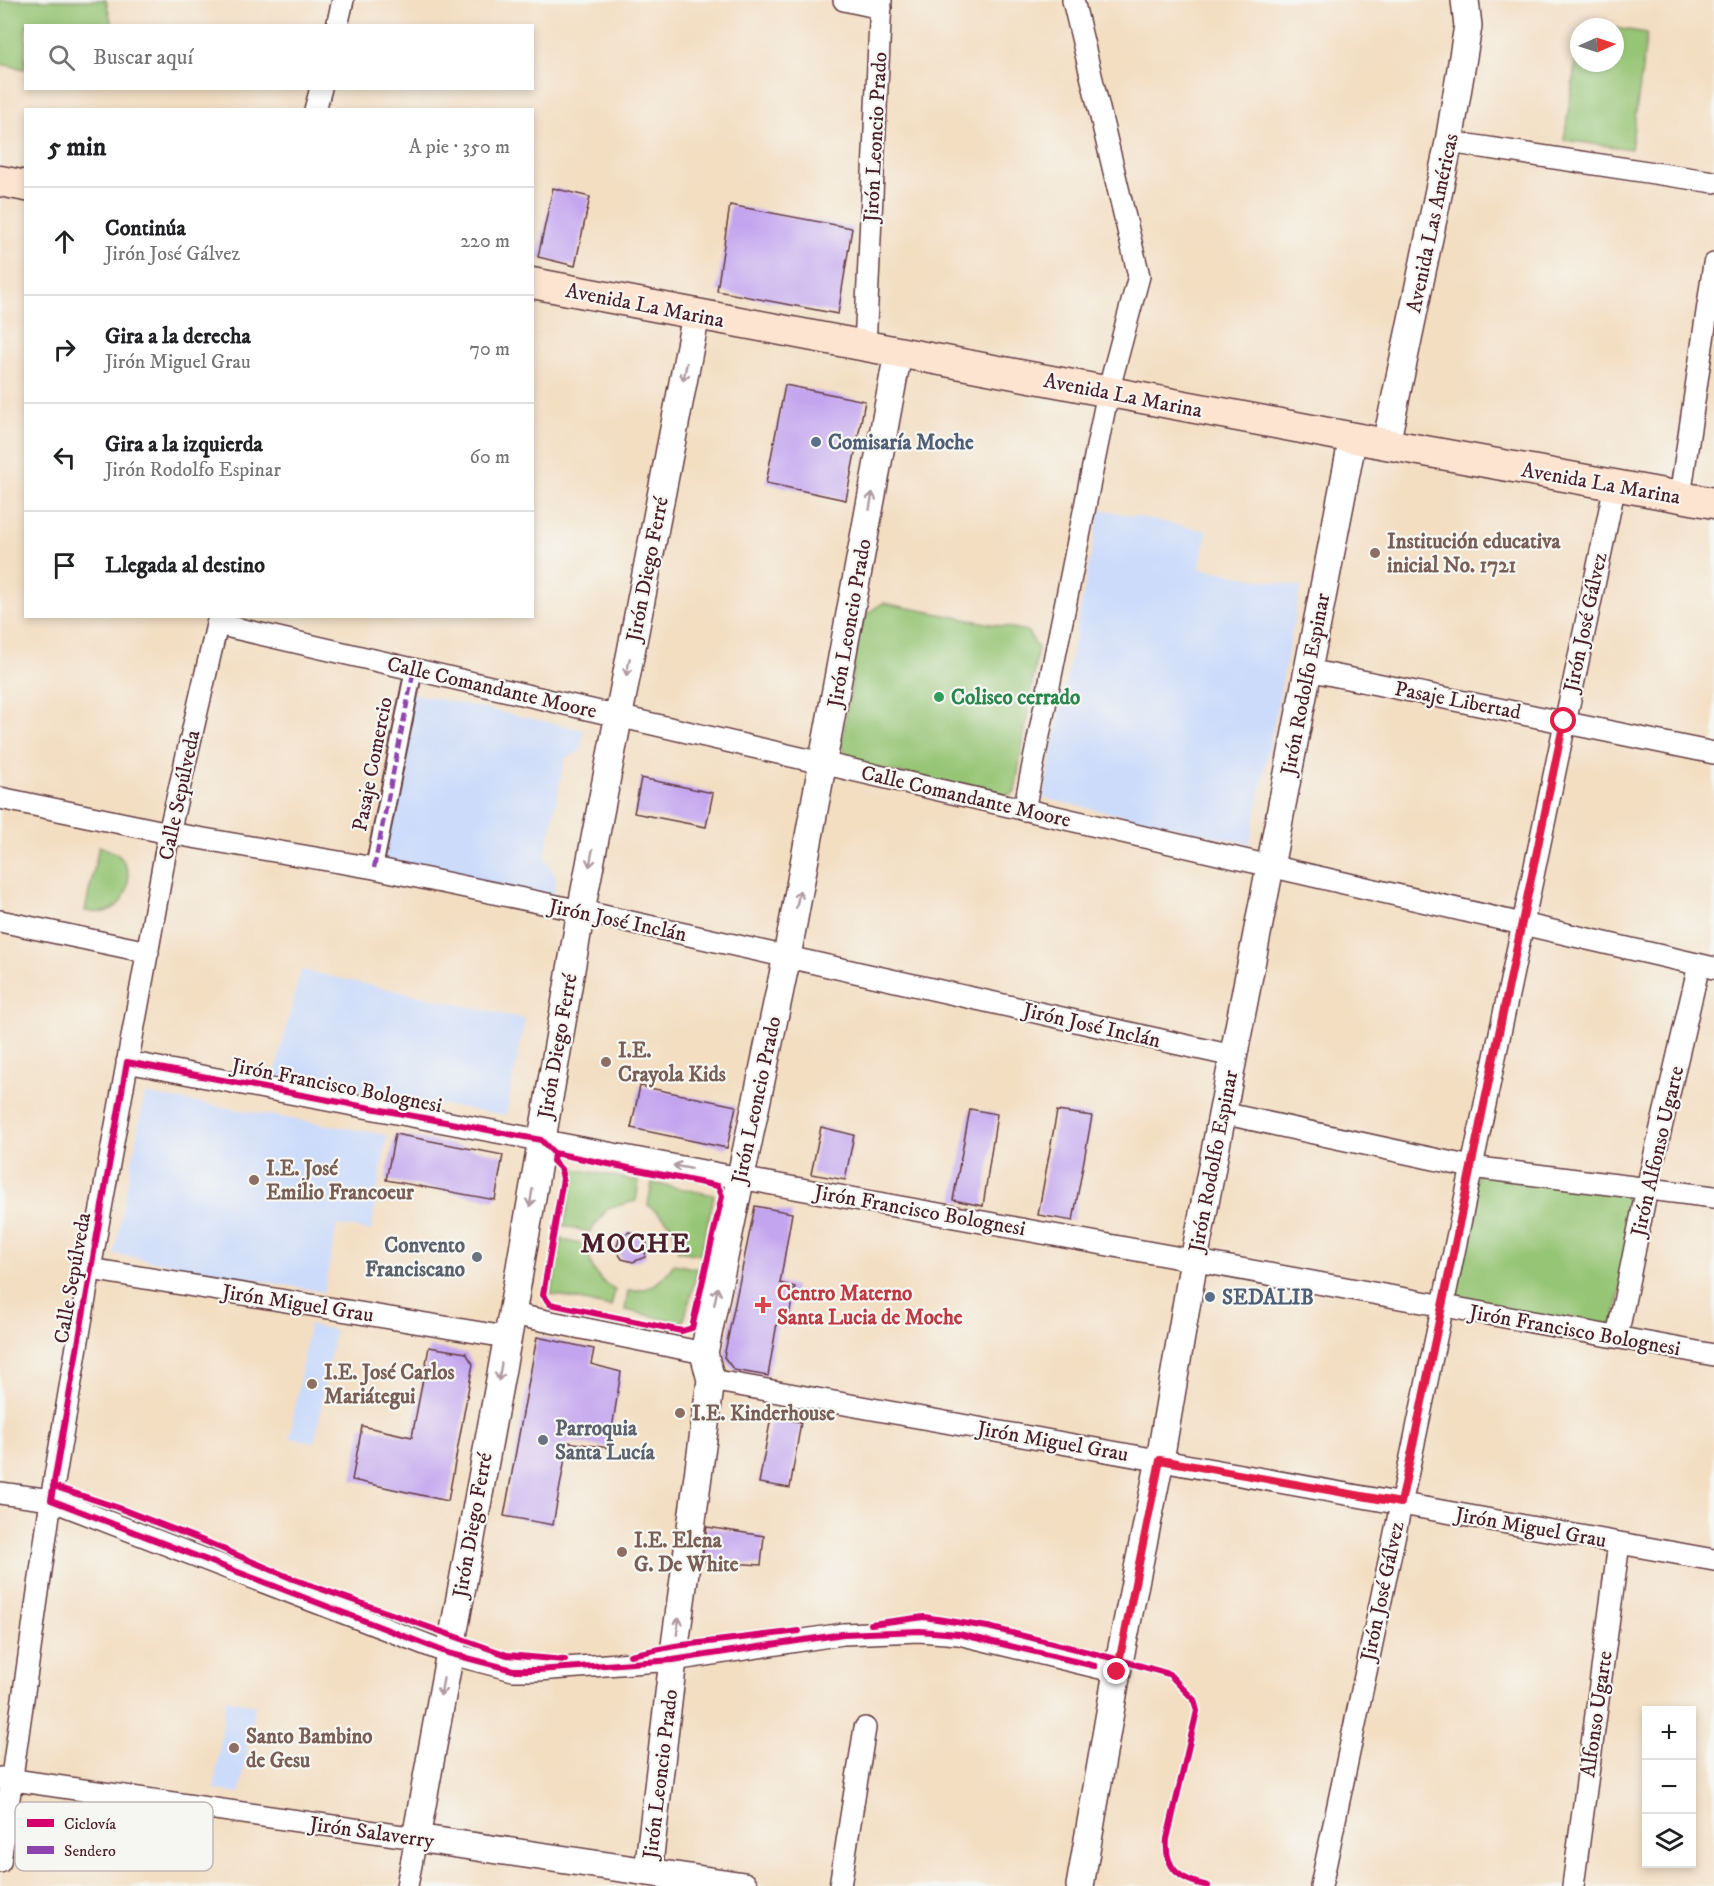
<!DOCTYPE html>
<html lang="es">
<meta charset="utf-8">
<style>
body{margin:0;font-family:"IM FELL DW Pica",serif;background:#f6f6f6;color:#202124}
.controls{position:absolute;right:18px;bottom:18px;display:grid;overflow:hidden;border-radius:0px;box-shadow:0 3px 9px #0003}
.controls button{width:54px;height:54px;display:grid;place-items:center;padding:0;border:0;border-bottom:2px solid #e0e0e0;background:#fff;color:#202124;font:30px sans-serif}
.compass{position:absolute;left:1570px;top:18px;width:54px;height:54px;border-radius:50%;background:#fff;box-shadow:0 3px 9px #0003;rotate:87deg}
.stop{position:absolute;width:18px;height:18px;margin:-14px;border:4px solid #e11d48;border-radius:50%;background:#fff}
.stop.end{background:#e11d48;border-color:#fff;box-shadow:0 2px 6px #0008}
.list{margin:0;padding:0;list-style:none}
h2{display:flex;justify-content:space-between;align-items:center;height:78px;margin:0;padding:0 24px;font-size:26px}
h2 small{font-size:20px;font-weight:400;color:#757577}
.list li{display:grid;grid-template-columns:39px 1fr auto;gap:18px;align-items:center;box-sizing:border-box;height:108px;padding:0 24px;border-top:2px solid #e0e0e0}
.list b{display:block;font-size:22px;white-space:nowrap}
.list p{margin:0;font-size:20px;white-space:nowrap;color:#757577}
.list em{font-size:20px;font-style:normal;color:#757577}
.icon{flex:none;width:33px;height:33px;fill:none;stroke:currentColor;stroke-width:2;stroke-linecap:round;stroke-linejoin:round}
.map{position:relative;flex:none;width:1714px;height:1886px;overflow:hidden}
.search{position:absolute;background:#fff;box-shadow:0 3px 9px #0003;left:24px;top:24px;width:510px;height:66px;display:flex;align-items:center;gap:15px;box-sizing:border-box;padding:0 21px;border-radius:0px;color:#757577;font-size:22px}
.panel{position:absolute;background:#fff;box-shadow:0 3px 9px #0003;left:24px;top:108px;width:510px;height:510px;border-radius:0px}
.map>svg:first-child{display:block}
.built{fill:#ccdbfa}
.green{fill:#96c574;stroke:#707250;stroke-width:1.5}
.building{fill:#c3a4ef}
.lines{fill:none;stroke-linecap:round;stroke-linejoin:round}
.pedestrian-casing{stroke:#633c42;stroke-width:20}
.minor-casing{stroke:#633c42;stroke-width:24}
.tertiary-casing{stroke:#633c42;stroke-width:30}
.secondary-casing{stroke:#633c42;stroke-width:33}
.pedestrian{stroke:#fff;stroke-width:16}
.minor{stroke:#fff;stroke-width:21}
.tertiary{stroke:#fff;stroke-width:27}
.secondary{stroke:#fde4d0;stroke-width:30}
.quiet{stroke:#8e44ad;stroke-width:4.5;stroke-dasharray:9 4.5;stroke-linecap:butt}
.cycleway-casing{stroke:#f6f6f2;stroke-width:10}
.cycleway{stroke:#d6006c;stroke-width:6}
.oneway{stroke:#ae9aa0}
.route{stroke:#e11d48;stroke-width:8}
.service-dot{fill:#5c6f8a;stroke:#f6f6f2;stroke-width:2}
.education-dot{fill:#8d6e63;stroke:#f6f6f2;stroke-width:2}
.leisure-dot{fill:#2e9e5b;stroke:#f6f6f2;stroke-width:2}
.worship-dot{fill:#6b7280;stroke:#f6f6f2;stroke-width:2}
.health-dot{fill:#e0444e;stroke:#f6f6f2;stroke-width:2}
.labels{text-anchor:middle;stroke-width:4.5;stroke-linejoin:round;paint-order:stroke}
.street-label{font-size:21px;fill:#4a1f2b;stroke:#f6f6f2}
.service-label{font-size:21px;font-weight:bold;fill:#4e5e75;stroke:#f6f6f2;text-anchor:start}
.education-label{font-size:21px;font-weight:bold;fill:#785e54;stroke:#f6f6f2;text-anchor:start}
.leisure-label{font-size:21px;font-weight:bold;fill:#27864d;stroke:#f6f6f2;text-anchor:start}
.worship-label{font-size:21px;font-weight:bold;fill:#5b616d;stroke:#f6f6f2;text-anchor:end}
.health-label{font-size:21px;font-weight:bold;fill:#be3a42;stroke:#f6f6f2;text-anchor:start}
.district-label{font-size:27px;font-weight:bold;letter-spacing:1.5px;fill:#4a1f2b;stroke:#f6f6f2}
.key{fill:#f6f6f2;stroke:#c2b6b6;stroke-width:1.5}
.key-label{font-size:16px;fill:#4a1f2b}
</style>
<div class="map">
<svg width="1714" height="1886" viewBox="0 0 1714 1886">
<rect width="100%" height="100%" fill="#f6f6f2"/>
<filter id="ink" filterUnits="userSpaceOnUse"><feTurbulence type="fractalNoise" baseFrequency=".0167" numOctaves="2"/><feDisplacementMap in="SourceGraphic" scale="12" xChannelSelector="R" yChannelSelector="G"/><feConvolveMatrix kernelMatrix="1 2 1 2 8 2 1 2 1" color-interpolation-filters="sRGB"/></filter>
<filter id="wash" filterUnits="userSpaceOnUse"><feTurbulence type="fractalNoise" baseFrequency=".008" numOctaves="4" result="noise"/><feDisplacementMap in="SourceGraphic" scale="24" xChannelSelector="R" yChannelSelector="G"/><feGaussianBlur stdDeviation="1.35" result="paint"/><feColorMatrix in="noise" values="0 0 0 0 0 0 0 0 0 0 0 0 0 0 0 0 0 1.4 0 .05"/><feComposite in="paint" operator="in"/></filter>
<g filter="url(#wash)">
<rect width="100%" height="100%" fill="#f3dec2"/>
<path class="built" d="M1100,509L1207,531L1200,568L1301,587L1250,844L1043,798Z
M411,693L584,730L581,751L565,759L545,858L556,877L553,904L376,867Z
M301,970L525,1019L506,1115L274,1078Z
M145,1094L387,1135L371,1231L337,1225L324,1292L114,1254Z
M309,1325L335,1330L315,1442L290,1438Z
M226,1699L255,1705L240,1793L214,1790Z"/>
<path class="green" d="M0,0H106L112,25L26,26L25,69L0,64Z
M1615,28L1647,33L1631,149L1564,140L1579,39V63H1615Z
M883,603L1027,631L1038,648L1015,792L1004,797L855,763L841,747L862,617Z
M99,846C107,849 114,851 120,857C136,874 128,906 105,912C99,913 91,912 85,911Z
M575,1169L639,1181L636,1201L608,1208L590,1232L564,1226Z
M1478,1171L1641,1193L1612,1332L1450,1302Z
M652,1183L714,1195L701,1255L678,1251C673,1221 670,1223 648,1205Z
M561,1239L587,1246C590,1267 596,1279 615,1290L611,1307L551,1294Z
M674,1264L698,1269L683,1323L625,1310L628,1291C652,1291 661,1282 674,1264Z"/>
<g id="blocks">
<path class="building" d="M553,188L590,197L575,266L538,257Z
M730,205L852,228L838,314L717,291Z
M785,385L865,401L846,500L766,483Z
M641,778L713,793L706,827L634,813Z
M640,1086L736,1106L727,1148L631,1128Z
M970,1109L997,1114L983,1206L953,1200Z
M1057,1111L1092,1116L1073,1221L1038,1215Z
M821,1127L854,1135L845,1180L811,1174Z
M395,1134L503,1155L495,1200L386,1180Z
M755,1206L792,1213L780,1283L795,1287L787,1325L777,1323L768,1376L734,1370L724,1357Z
M629,1232L639,1235L647,1243L645,1257L633,1262L622,1259L616,1250L619,1238Z
M537,1337L594,1349L591,1364L621,1372L609,1448L568,1442L553,1525L504,1516Z
M429,1347L466,1353L473,1364L448,1501L352,1480L362,1426L412,1437Z
M771,1417L801,1422L790,1488L759,1483Z
M707,1527L764,1536L761,1565L702,1561Z"/>
</g>
</g>
<g filter="url(#ink)">
<use href="#blocks" fill-opacity="0" stroke="#633c42" stroke-width="1.5"/>
<g class="lines">
<g class="pedestrian-casing">
<path id="pedestrian" d="M374,868L414,669"/>
</g>
<g class="minor-casing">
<path id="minor" d="M844,0L881,8
M337,26L343,0
M315,110L321,88
M1449,142L1714,182
M865,347L881,0
M1680,497L1714,264
M217,624L1714,968
M1308,670L1714,753
M0,798L169,833L374,868L581,911L1233,1056
M1024,810L1108,392L1139,276L1073,0
M0,921L148,952
M127,1062L740,1178L1714,1355
M1222,1113L1471,1167L1714,1197
M90,1269L506,1337
M512,1314L704,1353
M1617,1337L1647,1188L1699,965
M711,1380L1714,1560
M0,1493L51,1500L448,1653L513,1670H538L673,1660L843,1634L919,1631L959,1634L1117,1672
M0,1778L416,1838L407,1886
M0,1862L51,1500L90,1269L169,833L219,616
M840,1886L865,1728
M1321,1886L1615,485
M1573,1886L1619,1543"/>
</g>
<g class="tertiary-casing">
<path id="tertiary" d="M696,315L581,911L512,1314L416,1838L744,1886
M1386,444L1449,142L1468,26L1465,0
M648,1872L673,1660L711,1380L704,1353L787,956L898,353
M1080,1886L1117,1672L1160,1460L1194,1260L1353,437"/>
</g>
<g class="secondary-casing">
<path id="secondary" d="M0,181L26,186
M532,283L1386,444L1714,503"/>
</g>
<use href="#pedestrian" class="pedestrian"/>
<use href="#minor" class="minor"/>
<use href="#tertiary" class="tertiary"/>
<use href="#secondary" class="secondary"/>
<path class="quiet" d="M374,868L414,669"/>
<g class="cycleway-casing">
<path id="cycleway" d="M554,1153L553,1161L561,1169L563,1179L543,1295L550,1304L682,1331L692,1328L722,1196L718,1186L554,1153L541,1140L127,1062L51,1500L448,1653L513,1670H538L673,1660L843,1634L919,1631L959,1634L1095,1666
M53,1486L116,1507L209,1543L293,1579L507,1655L565,1660
M871,1624L924,1617L988,1627L1120,1660L1169,1674L1194,1700L1197,1711L1167,1839C1164,1870 1181,1880 1208,1886
M630,1655L675,1646L799,1631"/>
</g>
<use href="#cycleway" class="cycleway"/>
</g>
<defs><path id="oneway-shaft" d="M-6 0H5M1.5-3L5.5 0L1.5 3" fill="none" stroke-width="1.6" stroke-linecap="round" stroke-linejoin="round" transform="scale(1.5)"/></defs>
<g class="oneway">
<use href="#oneway-shaft" transform="translate(685 372) rotate(101)"/>
<use href="#oneway-shaft" transform="translate(871 501) rotate(-80)"/>
<use href="#oneway-shaft" transform="translate(628 667) rotate(101)"/>
<use href="#oneway-shaft" transform="translate(591 858) rotate(101)"/>
<use href="#oneway-shaft" transform="translate(798 899) rotate(-79)"/>
<use href="#oneway-shaft" transform="translate(682 1167) rotate(-169)"/>
<use href="#oneway-shaft" transform="translate(531 1198) rotate(99)"/>
<use href="#oneway-shaft" transform="translate(716 1296) rotate(-79)"/>
<use href="#oneway-shaft" transform="translate(500 1372) rotate(100)"/>
<use href="#oneway-shaft" transform="translate(678 1626) rotate(-82)"/>
<use href="#oneway-shaft" transform="translate(442 1687) rotate(100)"/>
</g>
</g>
<g class="lines" filter="url(#ink)">
<path class="route" d="M1117,1672L1160,1460L1401,1503L1564,721"/>
</g>
<g class="service-dot">
<circle cx="816" cy="442" r="6"/>
<circle cx="1210" cy="1297" r="6"/>
</g>
<g class="education-dot">
<circle cx="1375" cy="553" r="6"/>
<circle cx="606" cy="1062" r="6"/>
<circle cx="254" cy="1180" r="6"/>
<circle cx="312" cy="1384" r="6"/>
<circle cx="680" cy="1413" r="6"/>
<circle cx="622" cy="1552" r="6"/>
<circle cx="234" cy="1748" r="6"/>
</g>
<circle class="leisure-dot" cx="939" cy="697" r="6"/>
<g class="worship-dot">
<circle cx="477" cy="1257" r="6"/>
<circle cx="543" cy="1440" r="6"/>
</g>
<path class="health-dot" d="M760 1296h6v6h6v6h-6v6h-6v-6h-6v-6h6z"/>
<g class="labels">
<g class="street-label">
<text transform="translate(875 137) rotate(-87)" y="7">Jirón Leoncio Prado</text>
<text transform="translate(1432 223) rotate(-78)" y="7">Avenida Las Américas</text>
<text transform="translate(645 305) rotate(11)" y="7">Avenida La Marina</text>
<text transform="translate(1123 395) rotate(11)" y="7">Avenida La Marina</text>
<text transform="translate(1601 483) rotate(10)" y="7">Avenida La Marina</text>
<text transform="translate(647 569) rotate(-79)" y="7">Jirón Diego Ferré</text>
<text transform="translate(1585 622) rotate(-78)" y="7">Jirón José Gálvez</text>
<text transform="translate(849 623) rotate(-80)" y="7">Jirón Leoncio Prado</text>
<text transform="translate(1305 684) rotate(-79)" y="7">Jirón Rodolfo Espinar</text>
<text transform="translate(492 687) rotate(13)" y="7">Calle Comandante Moore</text>
<text transform="translate(1458 700) rotate(11)" y="7">Pasaje Libertad</text>
<text transform="translate(372 764) rotate(-79)" y="7">Pasaje Comercio</text>
<text transform="translate(179 795) rotate(-78)" y="7">Calle Sepúlveda</text>
<text transform="translate(966 796) rotate(13)" y="7">Calle Comandante Moore</text>
<text transform="translate(618 920) rotate(12)" y="7">Jirón José Inclán</text>
<text transform="translate(1092 1025) rotate(13)" y="7">Jirón José Inclán</text>
<text transform="translate(557 1046) rotate(-80)" y="7">Jirón Diego Ferré</text>
<text transform="translate(337 1085) rotate(11)" y="7">Jirón Francisco Bolognesi</text>
<text transform="translate(756 1100) rotate(-78)" y="7">Jirón Leoncio Prado</text>
<text transform="translate(1657 1151) rotate(-77)" y="7">Jirón Alfonso Ugarte</text>
<text transform="translate(1213 1161) rotate(-79)" y="7">Jirón Rodolfo Espinar</text>
<text transform="translate(920 1210) rotate(10)" y="7">Jirón Francisco Bolognesi</text>
<text transform="translate(72 1278) rotate(-80)" y="7">Calle Sepúlveda</text>
<text transform="translate(298 1303) rotate(9)" y="7">Jirón Miguel Grau</text>
<text transform="translate(1575 1330) rotate(10)" y="7">Jirón Francisco Bolognesi</text>
<text transform="translate(1053 1441) rotate(10)" y="7">Jirón Miguel Grau</text>
<text transform="translate(472 1525) rotate(-80)" y="7">Jirón Diego Ferré</text>
<text transform="translate(1531 1527) rotate(10)" y="7">Jirón Miguel Grau</text>
<text transform="translate(1382 1591) rotate(-78)" y="7">Jirón José Gálvez</text>
<text transform="translate(1596 1714) rotate(-82)" y="7">Alfonso Ugarte</text>
<text transform="translate(660 1774) rotate(-83)" y="7">Jirón Leoncio Prado</text>
<text transform="translate(372 1832) rotate(8)" y="7">Jirón Salaverry</text>
</g>
<g class="service-label">
<text x="828" y="449">Comisaría Moche</text>
<text x="1222" y="1304">SEDALIB</text>
</g>
<g class="education-label">
<text x="1387" y="548">Institución educativa<tspan x="1387" dy="24">inicial No. 1721</tspan></text>
<text x="618" y="1057">I.E.<tspan x="618" dy="24">Crayola Kids</tspan></text>
<text x="266" y="1175">I.E. José<tspan x="266" dy="24">Emilio Francoeur</tspan></text>
<text x="324" y="1379">I.E. José Carlos<tspan x="324" dy="24">Mariátegui</tspan></text>
<text x="692" y="1420">I.E. Kinderhouse</text>
<text x="634" y="1547">I.E. Elena<tspan x="634" dy="24">G. De White</tspan></text>
<text x="246" y="1743">Santo Bambino<tspan x="246" dy="24">de Gesu</tspan></text>
</g>
<g class="leisure-label">
<text x="951" y="704">Coliseo cerrado</text>
</g>
<g class="worship-label">
<text x="465" y="1252">Convento<tspan x="465" dy="24">Franciscano</tspan></text>
<text x="555" y="1435" text-anchor="start">Parroquia<tspan x="555" dy="24">Santa Lucía</tspan></text>
</g>
<g class="health-label">
<text x="777" y="1300">Centro Materno<tspan x="777" dy="24">Santa Lucia de Moche</tspan></text>
</g>
<g class="district-label">
<text x="636" y="1252">MOCHE</text>
</g>
</g>
<rect x="15" y="1802" width="198" height="69" rx="9" class="key"/>
<rect x="27" y="1819" width="27" height="8" fill="#d6006c"/>
<rect x="27" y="1846" width="27" height="8" fill="#8e44ad"/>
<g class="key-label">
<text x="64" y="1829">Ciclovía</text>
<text x="64" y="1856">Sendero</text>
</g>
</svg>
<div class="controls">
<button>+</button>
<button>−</button>
<button><svg class="icon" aria-label="layers" viewBox="0 0 24 24"><path d="M12 4l9 5-9 5-9-5zM3 14l9 5 9-5"/></svg></button>
</div>
<svg class="compass" viewBox="-18 -18 36 36"><path d="M0-13l5 13h-10z" fill="#e53935"/><path d="M0 13l5-13h-10z" fill="#757577"/></svg>
<div class="stop" style="left:1564px;top:721px"></div>
<div class="stop end" style="left:1117px;top:1672px"></div>
<div class="search"><svg class="icon" aria-label="search" viewBox="0 0 24 24"><circle cx="10" cy="10" r="6"/><path d="M15 15l6 6"/></svg>Buscar aquí</div>
<section class="panel">
<h2>5 min<small>A pie · 350 m</small></h2>
<ul class="list">
<li><svg class="icon" aria-label="ahead" viewBox="0 0 24 24"><path d="M12 20V5M6 11l6-6 6 6"/></svg><div><b>Continúa</b><p>Jirón José Gálvez</p></div><em>220 m</em></li>
<li><svg class="icon" aria-label="right" viewBox="0 0 24 24"><path d="M7 20v-9h11M14 6l5 5-5 5"/></svg><div><b>Gira a la derecha</b><p>Jirón Miguel Grau</p></div><em>70 m</em></li>
<li><svg class="icon" aria-label="left" viewBox="0 0 24 24"><path d="M17 20v-9H6M10 6l-5 5 5 5"/></svg><div><b>Gira a la izquierda</b><p>Jirón Rodolfo Espinar</p></div><em>60 m</em></li>
<li><svg class="icon" aria-label="arrive" viewBox="0 0 24 24"><path d="M6 21V4h12l-3 4 3 4H6"/></svg><div><b>Llegada al destino</b></div></li>
</ul>
</section>
</div>
